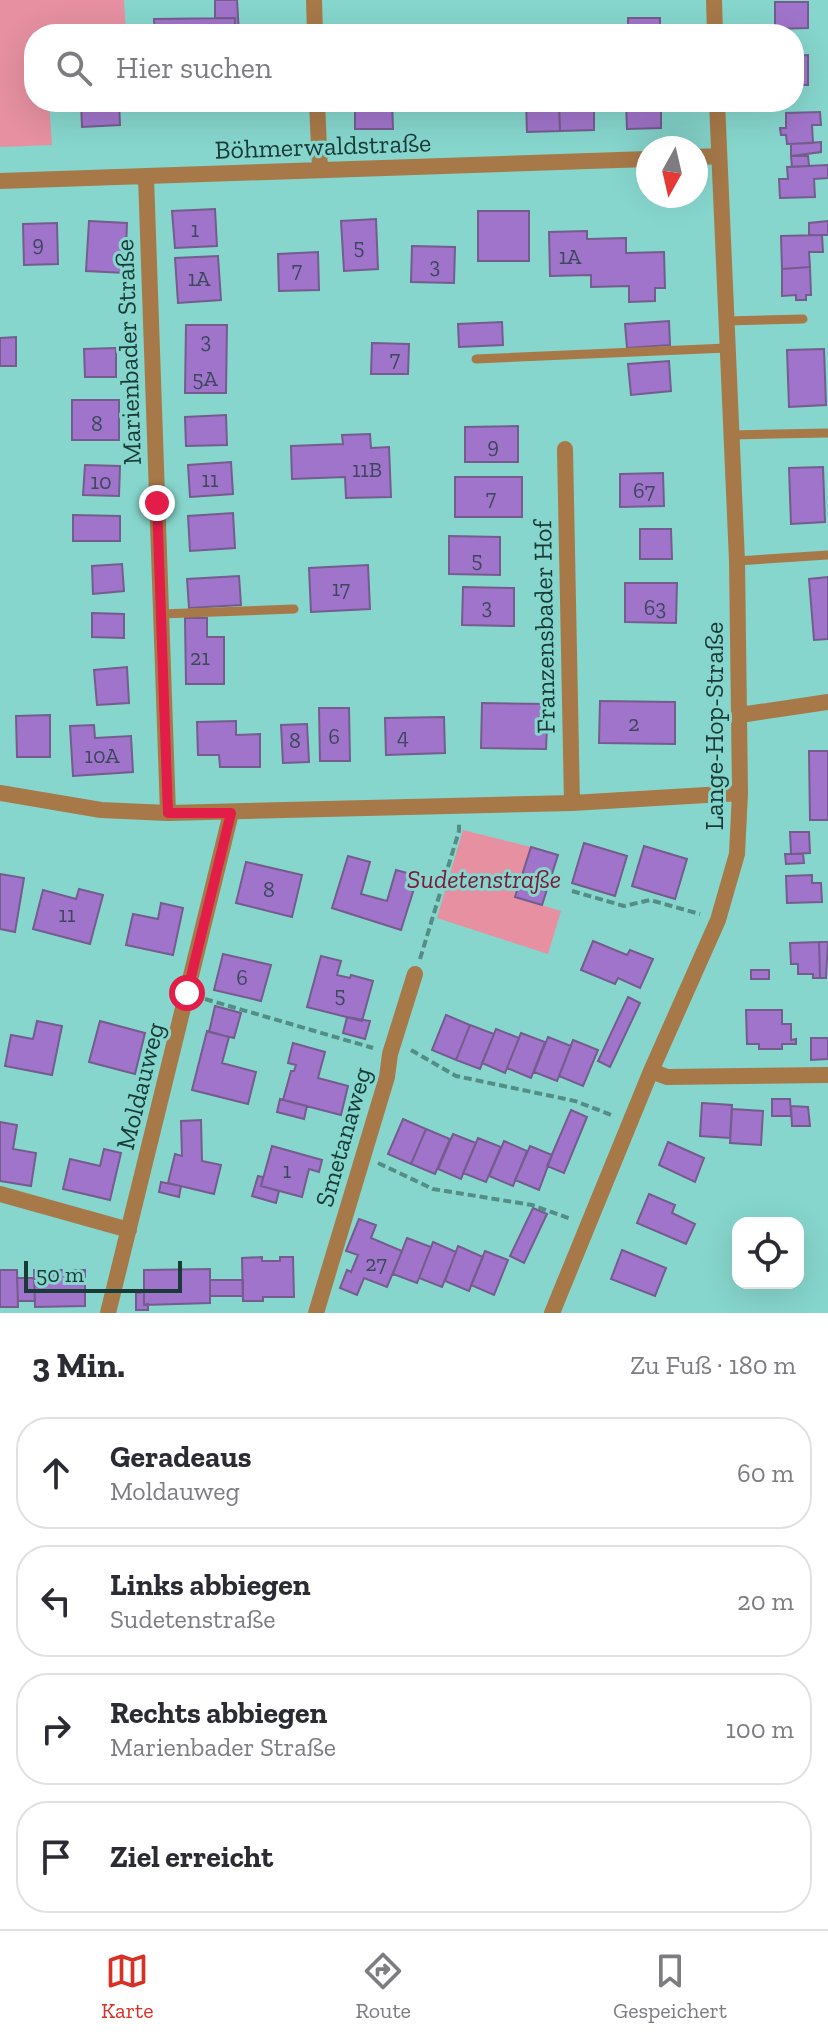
<!DOCTYPE html>
<html lang="de">
<meta charset="utf-8">
<style>
body{margin:0;font-family:"Zilla Slab",serif;background:#f2f2f3;color:#2b2b33}
.controls{position:absolute;right:24px;bottom:24px;display:grid;overflow:hidden;border-radius:16px;box-shadow:0 8px 32px #0002}
.controls button{width:72px;height:72px;display:grid;place-items:center;padding:0;border:0;border-bottom:2px solid #e1e1e2;background:#fff;color:#2b2b33;font:40px sans-serif}
.compass{position:absolute;left:636px;top:136px;width:72px;height:72px;border-radius:50%;background:#fff;box-shadow:0 8px 32px #0002;rotate:188deg}
.scale{position:absolute;left:24px;bottom:20px;width:158px;box-sizing:border-box;padding-left:8px;border:4px solid #193b37;border-top:0;font-size:22px;line-height:28px;white-space:nowrap;color:#193b37;-webkit-text-stroke:6px #86d6cd;paint-order:stroke}
.stop{position:absolute;width:24px;height:24px;margin:-18px;border:6px solid #e11d48;border-radius:50%;background:#fff}
.stop.end{background:#e11d48;border-color:#fff;box-shadow:0 2px 8px #0008}
.list{margin:0;padding:0;list-style:none}
h2{display:flex;justify-content:space-between;align-items:center;height:104px;margin:0;padding:0 32px;font-size:34px}
h2 small{font-size:26px;font-weight:400;color:#7c7c81}
.list li{display:grid;grid-template-columns:52px 1fr auto;gap:24px;align-items:center;box-sizing:border-box;height:112px;margin:0 16px 16px;padding:0 16px;border:2px solid #e1e1e2;border-radius:32px}
.list b{display:block;font-size:30px;white-space:nowrap}
.list p{margin:0;font-size:26px;white-space:nowrap;color:#7c7c81}
.list em{font-size:26px;font-style:normal;color:#7c7c81}
.icon{flex:none;width:44px;height:44px;fill:none;stroke:currentColor;stroke-width:2;stroke-linecap:round;stroke-linejoin:round}
.map{position:relative;flex:none;width:828px;height:1313px;overflow:hidden}
.search{position:absolute;background:#fff;box-shadow:0 8px 32px #0002;left:24px;right:24px;top:24px;height:88px;display:flex;align-items:center;gap:20px;box-sizing:border-box;padding:0 28px;border-radius:32px;color:#7c7c81;font-size:30px}
.sheet{height:616px;background:#fff}
nav{display:flex;justify-content:space-around;align-items:center;box-sizing:border-box;height:112px;border-top:2px solid #e1e1e2;background:#fff;font-size:22px;color:#7c7c81}
nav a{display:grid;justify-items:center;gap:4px}
nav .on{color:#d93025}
.map>svg:first-child{display:block}
.green{fill:#e690a1}
.building{fill:#a074ca;stroke:#745c8d;stroke-width:2}
.lines{fill:none;stroke-linecap:round;stroke-linejoin:round}
.path{stroke:#538d86;stroke-width:4;stroke-dasharray:8 4;stroke-linecap:butt}
.service{stroke:#a77949;stroke-width:9}
.minor{stroke:#a77949;stroke-width:16}
.route{stroke:#e11d48;stroke-width:10}
.labels{text-anchor:middle;stroke-width:6;stroke-linejoin:round;paint-order:stroke}
.number-label{font-size:22px;fill:#3b495c}
.street-label{font-size:26px;fill:#193b37;stroke:#86d6cd}
.park-label{font-size:26px;font-style:italic;fill:#7b1c3a;stroke:#86d6cd}
</style>
<div class="map">
<svg width="828" height="1313" viewBox="0 0 828 1313">
<rect width="100%" height="100%" fill="#86d6cd"/>
<path class="green" d="M0,0H124L126,34H34V102H49L52,145L0,147Z
M463,830L531,847L515,897L561,911L548,954L437,918Z"/>
<path class="building" d="M215,0H237L239,34H235V18H215Z
M775,2H808V28L775,29Z
M235,18V34H155L154,19Z
M628,18H660V34H628Z
M353,27H392V34H353Z
M808,55V85H794V56Z
M81,102H119L120,125L82,127Z
M355,102H392L393,129H355Z
M526,102H559L560,131L527,132Z
M559,102H594V130L560,131Z
M626,102H661V128L627,129Z
M820,112L821,125H812L813,143L787,144L786,135H781L780,128H786V113Z
M821,142V152L791,156V144Z
M791,156H808L809,166L792,167Z
M828,165V178L814,179L815,197L780,198L779,179H788L787,167Z
M215,209L217,246L175,248L172,211Z
M478,211H529V261H478Z
M376,219L378,269L344,271L341,221Z
M89,221L127,223L125,273L86,271Z
M828,221V235H809V223Z
M57,223L58,264L24,265L23,224Z
M587,231V239L626,238V253L664,252L665,288H655V301L629,302V286L591,287V275L550,276L549,232Z
M822,235L823,252H809L810,267L782,269L781,236Z
M412,246L455,247L454,283L411,282Z
M318,252L319,290L279,291L278,254Z
M218,256L221,300L178,303L175,258Z
M810,267L811,295H806V300H796V295L782,296V269Z
M669,321L670,345L627,348L625,324Z
M502,322L503,345L459,347L458,324Z
M186,325H227L226,393H185Z
M16,337V366H0V338Z
M372,343L409,344L408,374H371Z
M116,348V377H85L84,349Z
M824,349L826,405L789,407L787,350Z
M669,361L671,391L631,395L628,364Z
M72,400H119V440H72Z
M226,415L227,445L186,446L185,417Z
M518,426V462H465V427Z
M370,434L371,448L389,447L391,497L346,498L345,477L292,479L291,446L343,444L342,435Z
M231,462L233,494L190,497L188,465Z
M85,465L120,466L119,496L83,495Z
M823,467L825,522L791,524L789,468Z
M663,473L664,506L620,507V474Z
M455,477H522V517H455Z
M233,513L235,548L190,551L188,516Z
M73,515L120,516V541H73Z
M640,529H671L672,559H640Z
M449,536L500,537V575L449,574Z
M122,564L124,591L93,594L92,566Z
M368,565L370,609L311,612L309,568Z
M239,576L241,605L189,608L187,579Z
M828,577V639L814,640L809,579Z
M625,583H677L676,623L625,622Z
M463,587L514,588V626L462,625Z
M92,613L124,614V638L92,637Z
M185,618H207V637H224V684H186Z
M127,667L129,703L97,705L94,670Z
M600,701L675,702V744L599,743Z
M482,703L548,704L546,749L481,748Z
M319,708H349L350,761H320Z
M50,715V757H17L16,716Z
M444,717L445,753L386,755L385,718Z
M236,721V735L260,734V767H220L219,755H198L197,722Z
M307,724L309,762L283,763L281,725Z
M94,725L95,738L131,736L133,772L73,776L70,726Z
M809,751H828V820H810Z
M790,832H809L810,853L791,854Z
M584,843L627,856L615,896L572,883Z
M644,846L687,859L675,899L632,886Z
M531,847L558,855L542,905L515,897Z
M785,854H803L804,863L786,864Z
M348,856L370,862L361,894L387,901L396,870L418,876L401,930L332,908Z
M246,862L302,875L292,917L236,903Z
M0,874L24,878L15,932L0,929Z
M812,875V883H821L822,902L787,903L786,876Z
M79,889L103,895L90,944L33,929L43,890L76,899Z
M161,903L183,908L173,955L126,945L133,914L158,919Z
M593,941L627,955L630,950L653,959L640,988L618,978L615,984L581,970Z
M819,942H828L826,978H820Z
M819,942L820,978H813V974H798V964H791L790,943Z
M223,954L271,965L261,1001L214,990Z
M321,956L341,961L337,975L350,978L351,975L373,981L362,1021L307,1007Z
M751,970H769V979H751Z
M628,997L640,1003L610,1067L598,1061Z
M215,1006L241,1013L234,1038L209,1032Z
M746,1010H782V1024H791V1040L796,1039V1044H782V1049H759V1044H747Z
M446,1015L470,1025L456,1060L432,1050Z
M347,1017L370,1021L365,1039L343,1033Z
M37,1021L62,1026L52,1075L5,1066L11,1035L33,1039Z
M100,1021L145,1033L135,1074L89,1062Z
M470,1025L494,1034L480,1069L456,1060Z
M496,1029L519,1038L505,1073L482,1063Z
M207,1031L229,1037L222,1063L256,1072L248,1104L192,1090Z
M521,1033L545,1042L531,1078L507,1068Z
M548,1037L571,1046L557,1081L534,1072Z
M811,1038H828V1059L811,1060Z
M573,1040L598,1050L583,1086L559,1076Z
M293,1043L325,1052L318,1078L348,1086L341,1115L283,1100L291,1071H294L296,1065L288,1063Z
M280,1099L307,1106L304,1119L277,1112Z
M772,1099H790L791,1116H772Z
M702,1103L732,1105L730,1138L700,1136Z
M791,1106L808,1107L810,1126H792Z
M732,1109L763,1111L761,1145L730,1143Z
M571,1110L587,1117L564,1173L547,1166Z
M403,1119L426,1129L411,1164L388,1154Z
M201,1120L202,1161L221,1165L214,1194L168,1183L175,1154L182,1156L181,1121Z
M0,1122L17,1125L13,1149L36,1153L31,1186L0,1181Z
M426,1129L450,1139L435,1174L411,1164Z
M453,1134L476,1143L461,1179L438,1169Z
M478,1138L501,1147L486,1182L463,1173Z
M504,1141L527,1151L513,1186L489,1176Z
M668,1142L704,1158L695,1182L659,1165Z
M272,1146L322,1160L319,1172L309,1169L302,1197L261,1186Z
M530,1146L552,1155L539,1190L515,1180Z
M104,1149L121,1153L110,1200L63,1189L70,1159L100,1166Z
M258,1176L263,1177L261,1186L279,1191L276,1203L252,1196Z
M161,1182L181,1186L179,1197L159,1192Z
M649,1194L675,1205L672,1213L695,1224L686,1244L637,1223Z
M533,1208L547,1214L524,1263L510,1256Z
M359,1219L376,1225L371,1238L402,1251L387,1287L364,1278L357,1295L340,1288L347,1270L351,1272L358,1255L346,1251Z
M407,1238L431,1247L417,1283L393,1274Z
M433,1242L456,1252L442,1287L419,1278Z
M458,1246L483,1257L469,1291L445,1281Z
M622,1250L666,1268L655,1296L611,1279Z
M485,1251L508,1260L494,1295L471,1285Z
M262,1257V1261H280V1257H293L294,1297H263V1301H243L242,1258Z
M210,1269V1303L144,1305V1270Z
M0,1270H17L18,1307H0Z
M34,1270H85V1306L35,1307Z
M17,1278H34L35,1301H18Z
M210,1280H243V1296H210Z
M144,1292V1305L148,1304V1310H136V1293Z"/>
<g class="lines">
<path class="path" d="M572,891L624,906L650,900L700,914
M420,959L459,831V821
M205,999L373,1048
M411,1050L456,1076L575,1101L614,1116
M378,1163L433,1189L532,1205L571,1219"/>
<path class="service" d="M726,321L803,319
M476,359L727,348
M731,435L828,433
M737,561L828,555
M161,614L294,609"/>
<path class="minor" d="M314,0L315,34
M714,0L715,34
M317,102L320,170
M696,157L719,156
M146,177L168,813
M0,181L648,159
M565,449L572,803
M740,715L828,702
M0,793L101,810L168,813L572,803L740,793
M651,1071L667,1077L828,1075
M0,1194L129,1230
M108,1313L231,813
M316,1313L387,1077L390,1054L415,974
M552,1313L651,1071L718,920L737,854L740,793L737,561L717,102"/>
</g>
<g class="lines">
<path class="route" d="M157,503L168,813H231L187,993"/>
</g>
<g class="labels">
<g class="number-label">
<text x="195" y="237">1</text>
<text x="38" y="251">9</text>
<text x="359" y="254">5</text>
<text x="570" y="264">1A</text>
<text x="435" y="273">3</text>
<text x="297" y="277">7</text>
<text x="199" y="286">1A</text>
<text x="206" y="348">3</text>
<text x="395" y="366">7</text>
<text x="205" y="386">5A</text>
<text x="97" y="431">8</text>
<text x="493" y="453">9</text>
<text x="367" y="477">11B</text>
<text x="210" y="487">11</text>
<text x="101" y="489">10</text>
<text x="644" y="498">67</text>
<text x="491" y="505">7</text>
<text x="477" y="567">5</text>
<text x="341" y="596">17</text>
<text x="487" y="614">3</text>
<text x="655" y="615">63</text>
<text x="200" y="665">21</text>
<text x="634" y="731">2</text>
<text x="334" y="744">6</text>
<text x="403" y="744">4</text>
<text x="295" y="748">8</text>
<text x="102" y="763">10A</text>
<text x="269" y="897">8</text>
<text x="67" y="922">11</text>
<text x="242" y="985">6</text>
<text x="340" y="1002">5</text>
<text x="287" y="1178">1</text>
<text x="376" y="1271">27</text>
</g>
<g class="street-label">
<text transform="translate(323 146) rotate(-2)" y="9">Böhmerwaldstraße</text>
<text transform="translate(128 352) rotate(-92)" y="9">Marienbader Straße</text>
<text transform="translate(544 627) rotate(-91)" y="9">Franzensbader Hof</text>
<text transform="translate(714 726) rotate(-90)" y="9">Lange-Hop-Straße</text>
<text transform="translate(140 1086) rotate(-76)" y="9">Moldauweg</text>
<text transform="translate(343 1137) rotate(-74)" y="9">Smetanaweg</text>
</g>
<g class="park-label">
<text x="484" y="888">Sudetenstraße</text>
</g>
</g>
</svg>
<div class="controls">
<button><svg class="icon" aria-label="locate" viewBox="0 0 24 24"><circle cx="12" cy="12" r="6"/><path d="M12 2v4M12 18v4M2 12h4M18 12h4"/></svg></button>
</div>
<svg class="compass" viewBox="-18 -18 36 36"><path d="M0-13l5 13h-10z" fill="#e53935"/><path d="M0 13l5-13h-10z" fill="#7c7c81"/></svg>
<div class="scale">50 m</div>
<div class="stop" style="left:187px;top:993px"></div>
<div class="stop end" style="left:157px;top:503px"></div>
<div class="search"><svg class="icon" aria-label="search" viewBox="0 0 24 24"><circle cx="10" cy="10" r="6"/><path d="M15 15l6 6"/></svg>Hier suchen</div>
</div>
<section class="sheet">
<h2>3 Min.<small>Zu Fuß · 180 m</small></h2>
<ul class="list">
<li><svg class="icon" aria-label="ahead" viewBox="0 0 24 24"><path d="M12 20V5M6 11l6-6 6 6"/></svg><div><b>Geradeaus</b><p>Moldauweg</p></div><em>60 m</em></li>
<li><svg class="icon" aria-label="left" viewBox="0 0 24 24"><path d="M17 20v-9H6M10 6l-5 5 5 5"/></svg><div><b>Links abbiegen</b><p>Sudetenstraße</p></div><em>20 m</em></li>
<li><svg class="icon" aria-label="right" viewBox="0 0 24 24"><path d="M7 20v-9h11M14 6l5 5-5 5"/></svg><div><b>Rechts abbiegen</b><p>Marienbader Straße</p></div><em>100 m</em></li>
<li><svg class="icon" aria-label="arrive" viewBox="0 0 24 24"><path d="M6 21V4h12l-3 4 3 4H6"/></svg><div><b>Ziel erreicht</b></div></li>
</ul>
</section>
<nav>
<a class="on"><svg class="icon" aria-label="map" viewBox="0 0 24 24"><path d="M3 6l6-2 6 2 6-2v14l-6 2-6-2-6 2zM9 4v14M15 6v14"/></svg>Karte</a>
<a><svg class="icon" aria-label="directions" viewBox="0 0 24 24"><path d="M12 3l9 9-9 9-9-9zM9 14v-3h6M13 9l2 2-2 2"/></svg>Route</a>
<a><svg class="icon" aria-label="saved" viewBox="0 0 24 24"><path d="M7 4h10v16l-5-4-5 4z"/></svg>Gespeichert</a>
</nav>
